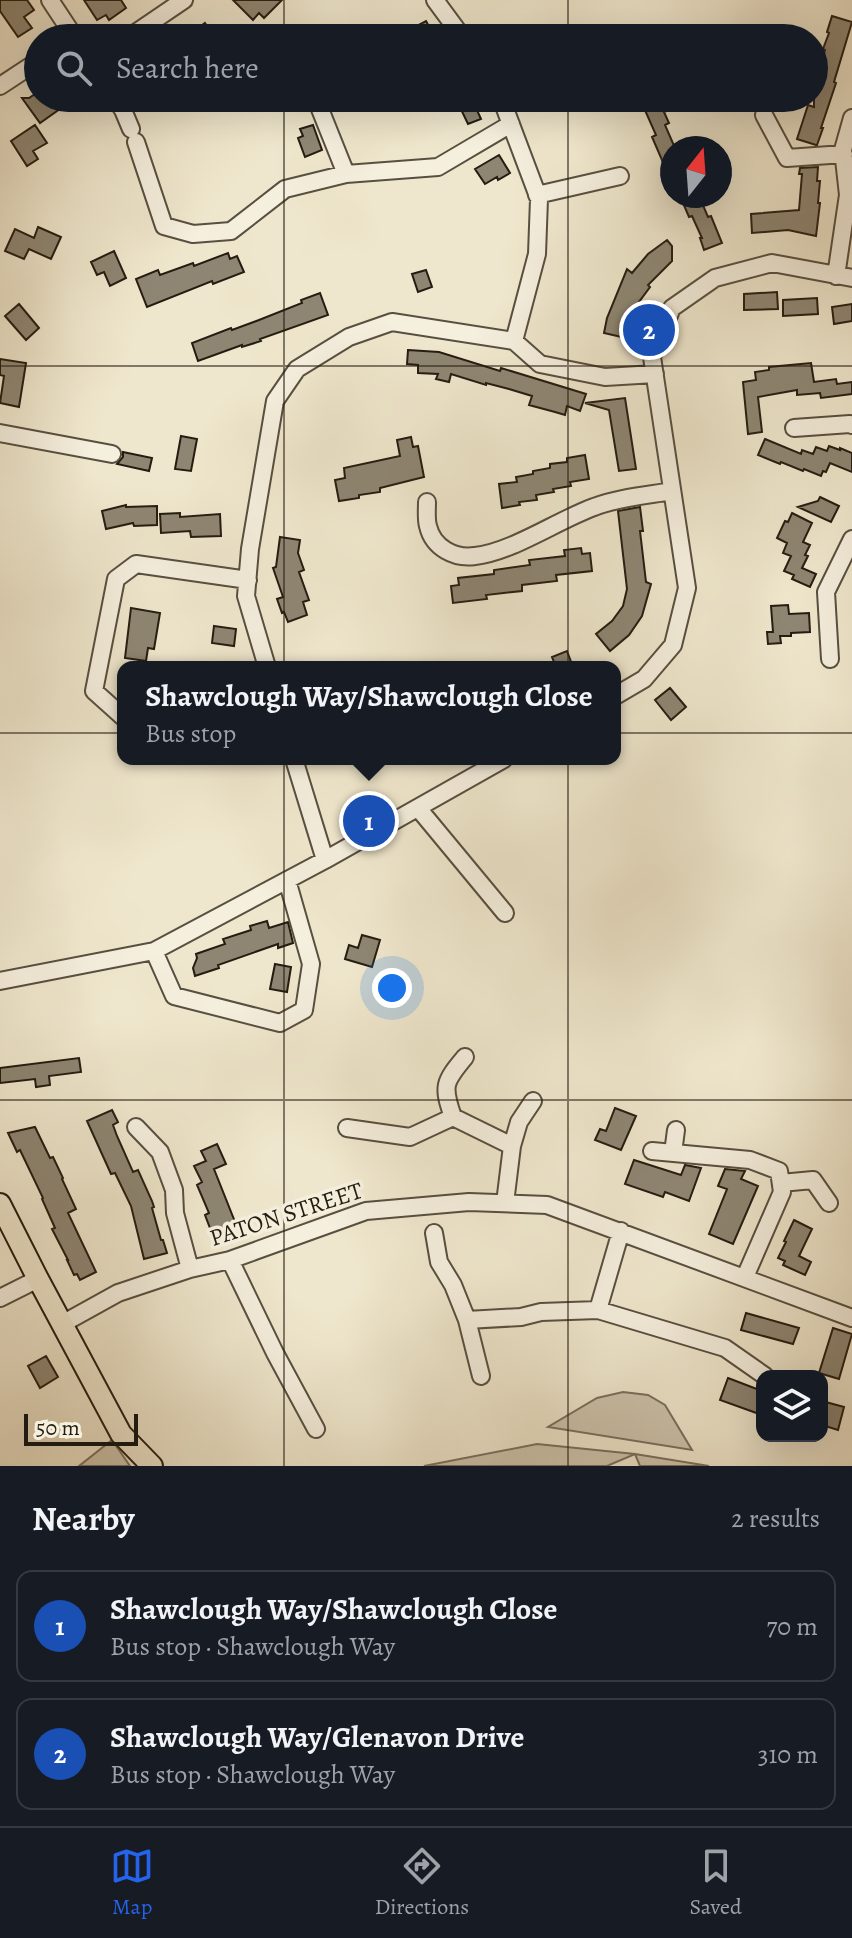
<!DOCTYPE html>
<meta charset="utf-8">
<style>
body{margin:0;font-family:Alegreya,serif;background:#20242c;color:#f1f3f6}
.controls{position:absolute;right:24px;bottom:24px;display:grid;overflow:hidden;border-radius:16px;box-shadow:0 8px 32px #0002}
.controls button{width:72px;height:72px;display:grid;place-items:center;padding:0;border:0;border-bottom:2px solid #363941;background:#171b24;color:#f1f3f6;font:40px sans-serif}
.compass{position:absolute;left:660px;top:136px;width:72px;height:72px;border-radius:50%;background:#171b24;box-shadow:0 8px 32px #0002;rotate:17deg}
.scale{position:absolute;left:24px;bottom:20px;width:114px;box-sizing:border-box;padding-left:8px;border:4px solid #251c11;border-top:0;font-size:22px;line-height:28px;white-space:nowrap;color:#251c11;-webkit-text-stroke:6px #f5efde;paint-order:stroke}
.you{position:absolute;left:392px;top:988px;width:28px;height:28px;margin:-20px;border:6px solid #fff;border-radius:50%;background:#1a73e8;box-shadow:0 0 0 12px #1a73e833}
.badge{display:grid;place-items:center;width:52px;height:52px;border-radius:50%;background:#2563eb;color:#fff;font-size:26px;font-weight:700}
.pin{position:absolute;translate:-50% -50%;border:4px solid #fff;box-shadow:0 2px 8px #0006}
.popup{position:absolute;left:117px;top:661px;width:504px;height:104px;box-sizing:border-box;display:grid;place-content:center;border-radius:16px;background:#171b24;filter:drop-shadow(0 2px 6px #0005);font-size:26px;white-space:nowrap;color:#9ea1a6}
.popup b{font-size:30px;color:#f1f3f6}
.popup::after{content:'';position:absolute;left:50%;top:100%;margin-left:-16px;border:16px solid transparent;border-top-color:#171b24}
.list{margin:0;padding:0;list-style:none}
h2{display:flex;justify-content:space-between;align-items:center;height:104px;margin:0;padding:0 32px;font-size:34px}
h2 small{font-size:26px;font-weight:400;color:#9ea1a6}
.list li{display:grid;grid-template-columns:52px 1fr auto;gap:24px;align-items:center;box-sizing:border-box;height:112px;margin:0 16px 16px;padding:0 16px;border:2px solid #363941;border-radius:16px}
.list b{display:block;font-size:30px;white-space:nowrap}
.list p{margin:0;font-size:26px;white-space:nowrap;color:#9ea1a6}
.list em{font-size:26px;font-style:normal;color:#9ea1a6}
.icon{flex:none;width:44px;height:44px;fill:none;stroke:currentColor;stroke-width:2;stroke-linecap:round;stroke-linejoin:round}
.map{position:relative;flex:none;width:852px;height:1466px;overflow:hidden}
.search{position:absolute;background:#171b24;box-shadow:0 8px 32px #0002;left:24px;right:24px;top:24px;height:88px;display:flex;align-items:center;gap:20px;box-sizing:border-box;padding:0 28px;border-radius:44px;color:#9ea1a6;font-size:30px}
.sheet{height:360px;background:#171b24}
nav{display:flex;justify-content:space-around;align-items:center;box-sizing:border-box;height:112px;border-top:2px solid #363941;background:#171b24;font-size:22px;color:#9ea1a6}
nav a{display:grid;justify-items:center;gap:4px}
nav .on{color:#2563eb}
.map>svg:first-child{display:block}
.green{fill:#cdc4ad;stroke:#79705f;stroke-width:2}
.building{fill:#8e8673;stroke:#251c11;stroke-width:2}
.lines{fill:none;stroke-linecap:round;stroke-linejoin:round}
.minor-casing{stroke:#584f40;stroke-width:20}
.major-casing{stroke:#251c11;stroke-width:24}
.minor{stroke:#f5efde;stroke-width:16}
.major{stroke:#efe7cd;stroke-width:20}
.grid{fill:none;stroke:#251c11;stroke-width:2;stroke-opacity:0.55}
.labels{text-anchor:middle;stroke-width:7;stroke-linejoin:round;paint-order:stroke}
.street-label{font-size:24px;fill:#251c11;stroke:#f5efde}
</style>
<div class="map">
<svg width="852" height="1466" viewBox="0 0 852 1466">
<rect width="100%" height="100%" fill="#efe7cd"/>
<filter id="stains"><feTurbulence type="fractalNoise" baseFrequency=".0025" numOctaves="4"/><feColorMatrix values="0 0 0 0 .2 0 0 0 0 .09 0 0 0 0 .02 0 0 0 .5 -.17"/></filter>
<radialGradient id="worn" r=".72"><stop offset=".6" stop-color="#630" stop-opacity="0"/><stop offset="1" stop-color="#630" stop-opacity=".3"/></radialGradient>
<path class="green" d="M623,1392L648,1395L665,1405L692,1450L548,1427L597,1398Z
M112,1440L130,1466H79Z
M537,1444L635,1454L709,1466H640L635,1454L607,1466H424Z"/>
<path class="building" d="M0,0H27L34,10L24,17L32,28L18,37L0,11Z
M84,0H121L126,8L109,20L106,15L97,20Z
M233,0H282L264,18L259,13L253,20Z
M832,16L852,22L834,82L836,83L821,128H823L817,145H816L797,139L808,105L814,107V83L825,50L823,49L829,33L827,32Z
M426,21L432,32L421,38H415L411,29Z
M205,23L216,38H185Z
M38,92V98H58L64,106L40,123L22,98H29Z
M469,98H476L480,107L476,108L481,119L468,124L458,103Z
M662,100L667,111L664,112L669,123L665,125L675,148H672V183L652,137L656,135L644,108Z
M35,125L47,143L33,151L38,159L27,166L11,141Z
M313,125L322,150L305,157L298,138L303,136L300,129Z
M499,155L510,173L498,180L497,177L485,184L475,169Z
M818,167L817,181H820L818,203H820L816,236L788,230L752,233L751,214L799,210L802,174H799L800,168Z
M680,196H699L708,217L711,216L722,243L704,250L700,238H702L692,216L689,217Z
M38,227L61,237L51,259L29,249L24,259L5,251L15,229L34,238Z
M667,240L672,246V261L648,285L650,287L636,306L626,338L604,333L607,318L627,269L632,273L648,254Z
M114,251L126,278L110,286L104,272L97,275L91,262Z
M228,253L230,259L237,256L244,272L213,284L212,281L147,307L136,279L158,270L160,275L193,263L194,266Z
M426,270L432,287L418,292L412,274Z
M777,292L778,309L744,310V294Z
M320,293L328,315L260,339L261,341L242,347V345L198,361L192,343L231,328L232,330L259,320L302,303L301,300Z
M817,298L818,314L783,316V300Z
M19,304L39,328L26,340L5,316Z
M852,304V321L834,324L832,307Z
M408,350L439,352L500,371L501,368L586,394L580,411L567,406L565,415L555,412L529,405L532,396L509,389L486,383V385L451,374L449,382L436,379L438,374L418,373V365L407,364Z
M0,359L26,363L19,407L0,403L4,376L0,375Z
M811,363L814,382L836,379L837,384L852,382V394L821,398L820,393L797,395V390L758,397L762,432L748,434L743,382L756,380L755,372L769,370V367Z
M625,398L636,469L619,471L609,410L585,403Z
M181,436L197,439L191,471L175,469Z
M411,437L413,447L418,446L424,477L380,488V492L359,495V498L339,501L335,480L345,478L344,468L400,456L397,440Z
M765,439L801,454L802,450L813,454L816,447L827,451L829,446L840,450V448L852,453V472L830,463L826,472L823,471L821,476L804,469L803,471L781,462L780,464L758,455Z
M123,452L152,458L149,471L117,464L123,457Z
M585,455L589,479L570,482L571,486L553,489L554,492L536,495L537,500L519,502L520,505L502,508L499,484L517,482L516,477L533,474V471L550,468V464L567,462V458Z
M820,497L839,506L831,522L798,507L818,501Z
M126,505V507L157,506V525L134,526L133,523L106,529L102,511Z
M640,507L643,531H640L646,582L651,584L642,616L629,635L610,651L596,634L612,621L623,606L627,589L618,511Z
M180,513V517L220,514L221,536L191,537L190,531L161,533L160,514Z
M792,513L812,523L803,542L810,545L805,555L808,556L802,568L816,574L810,587L792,579L794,575L784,571L791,556L783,553L787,543L777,538L785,521L788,522Z
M280,537L300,540L298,553L304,570L299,572L309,600L303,602L307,615L288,622L284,612L282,613L277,599L283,597L273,568L276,567Z
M581,548L582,554L590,553L592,571L556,575L557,581L522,585V591L486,595L487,599L453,603L451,586L459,585L458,578L494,574V570L530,565L529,560L565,556L564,550Z
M788,605L789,614L809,613L810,632L791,633V636H780L781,643L768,644L767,632H773L771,606Z
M131,608L160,613L154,649L148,648L146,661L125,658Z
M214,626L236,629L234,646L212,643Z
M567,651L573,667H556L552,657Z
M670,688L686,707L671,720L655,700Z
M267,921L269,928L288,922L293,943L278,948V944L218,965L219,968L195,976L193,968L197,958L196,954L225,944L223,939L251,930L250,926Z
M362,935L380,940L372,967L345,959L349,945L358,948Z
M275,964L291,967L287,992L270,989Z
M79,1058L81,1072L49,1076L50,1085L36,1087L35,1079L0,1083V1068Z
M615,1108L636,1116L621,1150L595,1140L600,1129L606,1131Z
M112,1110L118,1122L113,1125L117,1136L133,1172L138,1170L152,1201L154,1207L152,1208L161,1240H163L167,1253L144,1259L131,1206L115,1173L111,1174L87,1121Z
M35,1127L50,1158L53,1157L63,1178L62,1179L76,1209L68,1213L96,1272L80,1280L77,1274L74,1275L67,1260H68L52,1229L55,1228L42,1199L43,1198L20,1150L17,1152L8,1133Z
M217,1144L226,1164L214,1169L237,1227L213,1236L205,1215L209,1213L197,1185L202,1182L194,1166L206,1161L201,1151Z
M634,1160L681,1175L685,1165L701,1168L689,1201L665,1192L663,1197L625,1184Z
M725,1169L745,1171L741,1179L758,1186L733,1244L709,1234L727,1189L718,1186Z
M794,1220L812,1229L799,1256L811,1262L805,1275L783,1265L785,1261L778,1258L786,1242L784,1241Z
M746,1313L799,1328L793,1344L741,1330Z
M833,1328L852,1334L839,1379L819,1373Z
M46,1356L58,1377L40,1388L28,1366Z
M728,1378L762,1391V1415L720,1400Z
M822,1401L844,1407L838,1430L822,1425Z"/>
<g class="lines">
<g class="minor-casing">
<path id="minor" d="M50,0L75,38
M435,0L463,38
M128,38L184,0
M0,86L38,61
M115,98L123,110L131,129
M501,98L539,199L537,254L514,341
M320,109L346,174
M764,115L787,158L844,154
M136,142L164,226L193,234L231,231L285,189L346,174L438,167L511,124
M537,195L620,176
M836,276L848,195L843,150L852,118
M794,428L850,424L852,425
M0,433L112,454
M427,502C427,510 426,519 428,526C433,548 455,559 475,556C512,552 558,520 594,507C616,498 649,495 672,491
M830,659L826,592L852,539
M267,667L246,596L250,549L275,401L297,369L349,337L392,322L514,341L540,364L605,377L655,374
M615,696L644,679L673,645L687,588L652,357L672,308L715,278L772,263L852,278
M123,717L94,691L116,579L136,564L248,580
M294,759L325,860
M418,808L505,913
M154,951L174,996L280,1023L304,1010L311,964L287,880
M0,981L154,951L325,860L504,759
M453,1117C442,1086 444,1082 465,1057
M136,1127L160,1152L174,1190L175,1213L190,1269
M347,1128L410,1137L453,1117L512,1146L505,1203
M512,1146L519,1122L533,1101
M652,1151L750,1160L779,1171L782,1192L745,1277
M673,1153L676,1130
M781,1183L813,1180L829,1203
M434,1233L439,1262L453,1285L467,1320L481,1376
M230,1260L275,1353L316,1429
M0,1298L38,1279
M598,1310L621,1231
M467,1320L521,1317L541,1312L598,1310L725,1348L765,1376
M62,1324L118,1293L190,1269L230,1260L366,1211L469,1202L547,1205L852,1318"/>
</g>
<g class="major-casing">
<path id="major" d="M0,1204L38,1279L121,1434L152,1466"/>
</g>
<use href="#minor" class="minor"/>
<use href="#major" class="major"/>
</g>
<path class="grid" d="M284,0V38M568,0V38M284,98V1466M568,98V1466M0,366H852M0,733H852M0,1100H852"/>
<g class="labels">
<g class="street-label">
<text transform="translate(286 1214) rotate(-18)" y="8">PATON STREET</text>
</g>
</g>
<rect width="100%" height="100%" filter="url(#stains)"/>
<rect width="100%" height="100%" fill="url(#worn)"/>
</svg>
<div class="controls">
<button><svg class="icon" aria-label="layers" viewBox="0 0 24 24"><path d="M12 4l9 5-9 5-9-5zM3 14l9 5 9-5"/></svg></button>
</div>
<svg class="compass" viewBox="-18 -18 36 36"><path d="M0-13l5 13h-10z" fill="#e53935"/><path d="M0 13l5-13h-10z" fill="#9ea1a6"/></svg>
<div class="scale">50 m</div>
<div class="you"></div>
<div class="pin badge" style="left:369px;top:821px;background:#1a4fb4">1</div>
<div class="popup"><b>Shawclough Way/Shawclough Close</b>Bus stop</div>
<div class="pin badge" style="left:649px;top:330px;background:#1a4fb4">2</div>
<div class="search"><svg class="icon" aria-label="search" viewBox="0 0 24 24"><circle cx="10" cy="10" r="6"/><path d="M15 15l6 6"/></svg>Search here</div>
</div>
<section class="sheet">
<h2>Nearby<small>2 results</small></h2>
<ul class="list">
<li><span class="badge" style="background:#1a4fb4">1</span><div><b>Shawclough Way/Shawclough Close</b><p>Bus stop · Shawclough Way</p></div><em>70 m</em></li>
<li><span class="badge" style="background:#1a4fb4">2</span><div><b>Shawclough Way/Glenavon Drive</b><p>Bus stop · Shawclough Way</p></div><em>310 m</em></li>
</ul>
</section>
<nav>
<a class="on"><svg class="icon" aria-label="map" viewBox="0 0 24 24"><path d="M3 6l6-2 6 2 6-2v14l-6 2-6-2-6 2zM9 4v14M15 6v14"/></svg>Map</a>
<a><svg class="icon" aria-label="directions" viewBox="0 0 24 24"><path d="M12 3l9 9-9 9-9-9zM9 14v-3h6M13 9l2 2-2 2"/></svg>Directions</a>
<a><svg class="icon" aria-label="saved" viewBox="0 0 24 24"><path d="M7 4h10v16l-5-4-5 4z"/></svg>Saved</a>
</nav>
